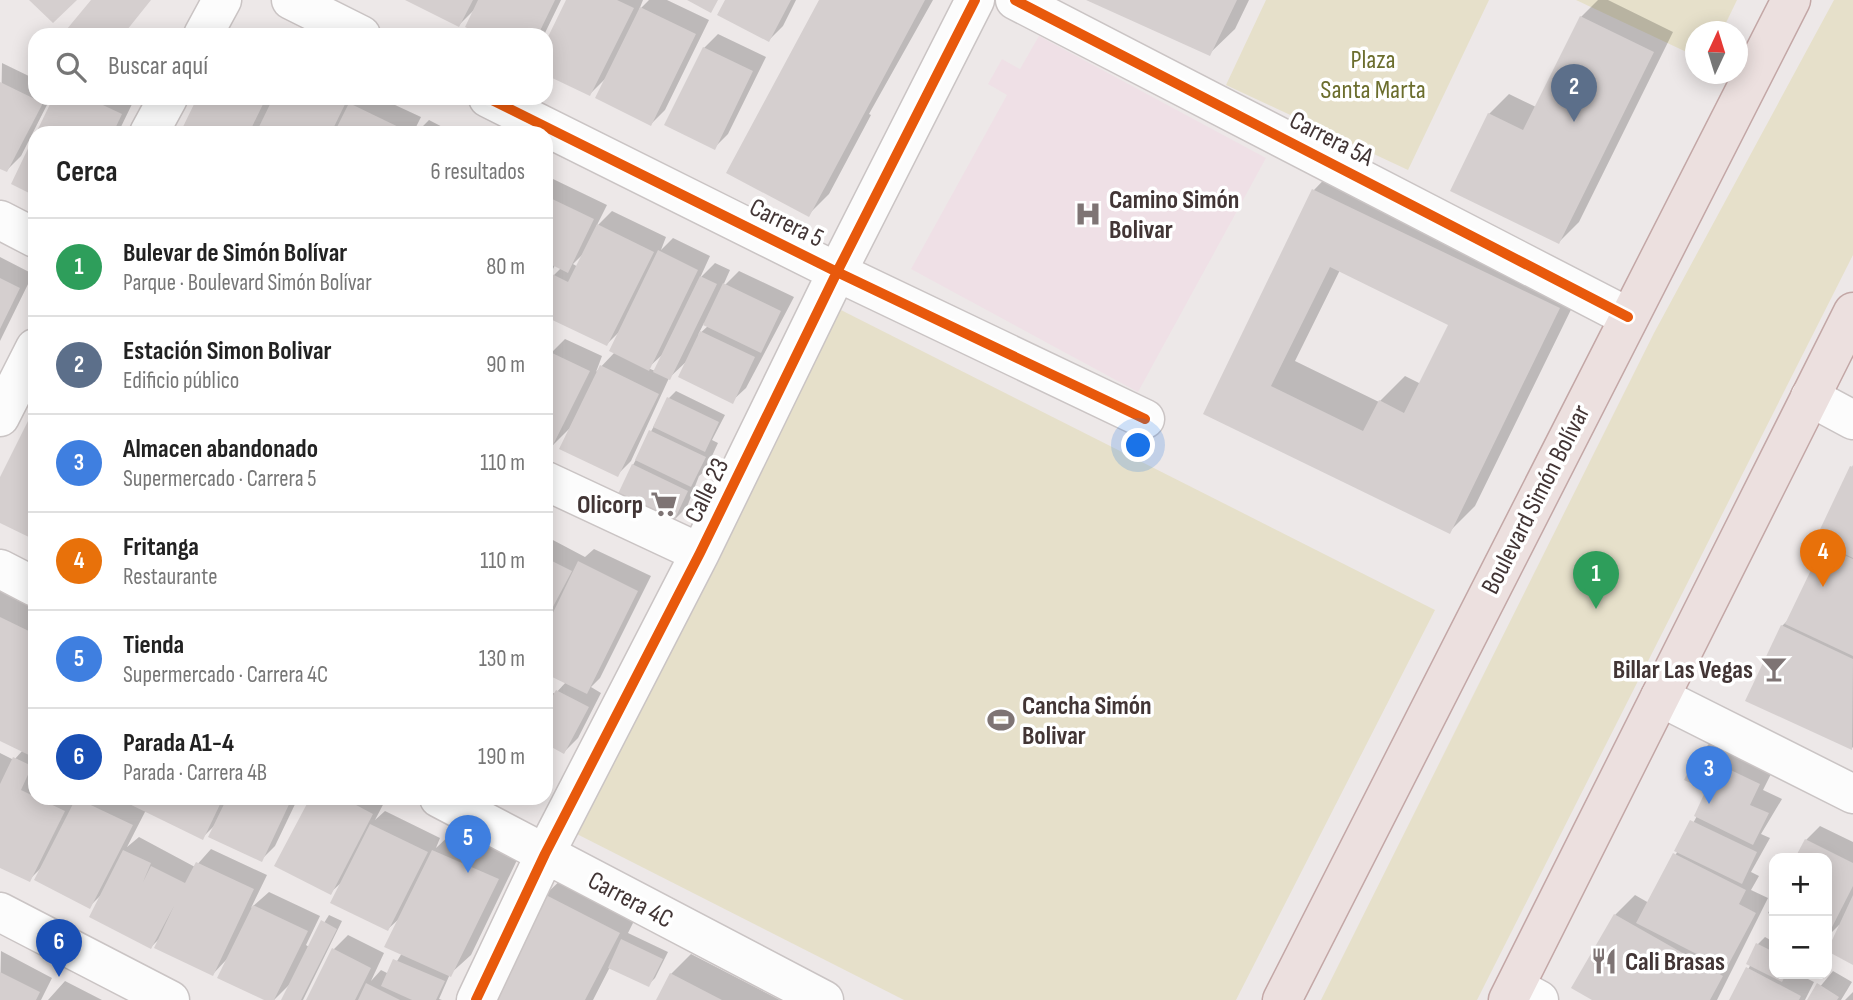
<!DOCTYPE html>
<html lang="es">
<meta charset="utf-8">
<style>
body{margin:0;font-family:"Sofia Sans Condensed",sans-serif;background:#f6f6f6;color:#222}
.controls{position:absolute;right:21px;bottom:21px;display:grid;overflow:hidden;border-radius:14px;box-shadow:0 4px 18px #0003}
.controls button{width:63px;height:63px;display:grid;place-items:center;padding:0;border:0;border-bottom:2px solid #e0e0e0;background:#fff;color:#222;font:35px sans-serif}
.compass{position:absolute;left:1685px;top:21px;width:63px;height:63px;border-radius:50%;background:#fff;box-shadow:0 4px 18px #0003;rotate:4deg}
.you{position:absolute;left:1139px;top:446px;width:24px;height:24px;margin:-18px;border:5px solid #fff;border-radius:50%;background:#1a73e8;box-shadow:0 0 0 10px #1a73e833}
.badge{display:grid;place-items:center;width:46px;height:46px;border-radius:50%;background:#ea580c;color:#fff;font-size:23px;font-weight:700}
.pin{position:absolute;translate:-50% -58px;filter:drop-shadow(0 2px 4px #0008)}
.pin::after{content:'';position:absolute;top:37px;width:24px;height:21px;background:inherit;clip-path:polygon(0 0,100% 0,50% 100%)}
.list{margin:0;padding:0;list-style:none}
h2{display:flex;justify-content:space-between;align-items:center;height:91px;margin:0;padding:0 28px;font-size:30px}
h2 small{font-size:23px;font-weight:400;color:#767676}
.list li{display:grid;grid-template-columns:46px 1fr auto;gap:21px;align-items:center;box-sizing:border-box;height:98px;padding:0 28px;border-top:2px solid #e0e0e0}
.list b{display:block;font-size:26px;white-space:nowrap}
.list p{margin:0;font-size:23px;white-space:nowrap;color:#767676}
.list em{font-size:23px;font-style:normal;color:#767676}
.icon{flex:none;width:38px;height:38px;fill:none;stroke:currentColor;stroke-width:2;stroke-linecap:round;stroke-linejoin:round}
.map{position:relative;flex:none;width:1853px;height:1000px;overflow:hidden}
.search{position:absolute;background:#fff;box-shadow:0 4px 18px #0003;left:28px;top:28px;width:525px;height:77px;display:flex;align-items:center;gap:18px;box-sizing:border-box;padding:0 24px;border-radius:21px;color:#767676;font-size:26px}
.panel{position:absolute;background:#fff;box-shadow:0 4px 18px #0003;left:28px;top:126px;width:525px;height:679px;border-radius:21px}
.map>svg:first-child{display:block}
.medical{fill:#efe0e6}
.green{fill:#e6e0ca}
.shadow{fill:#0003;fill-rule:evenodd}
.building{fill:#d5cfcf;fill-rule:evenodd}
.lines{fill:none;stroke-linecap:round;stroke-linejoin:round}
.minor-casing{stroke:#cac4c4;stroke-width:41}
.tertiary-casing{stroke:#cac4c4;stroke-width:41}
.trunk-casing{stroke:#c3a7a6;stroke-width:41}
.minor{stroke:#fcfcfc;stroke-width:38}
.tertiary{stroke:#fcfcfc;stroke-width:38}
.trunk{stroke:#ece0df;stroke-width:38}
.cycleway-casing{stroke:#fff;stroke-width:15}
.cycleway{stroke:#e8590c;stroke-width:10}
.labels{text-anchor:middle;stroke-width:7;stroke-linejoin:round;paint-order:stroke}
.park-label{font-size:26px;fill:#6c6e2e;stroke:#fff}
.street-label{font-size:26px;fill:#423535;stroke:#fff}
.poi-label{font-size:26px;font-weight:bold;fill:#423535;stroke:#fff;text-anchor:start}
</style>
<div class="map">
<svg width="1853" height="1000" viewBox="0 0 1853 1000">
<rect width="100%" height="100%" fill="#ede8e8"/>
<path class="medical" d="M1039,36L1266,158L1138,392L911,269L1007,95L988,84L1002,59L1020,69Z"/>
<path class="green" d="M1266,0H1489L1408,170L1226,85Z
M1576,0H1737L1722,31L1696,32L1695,56Z
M1834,0H1853V255L1477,1000H1321L1654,333Z
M835,307L1435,610L1236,1000H904L567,829Z"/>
<path class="shadow" d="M408,0H561L544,35H485L475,9L459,25Z
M568,0H643L639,10L649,0H667L709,20L665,110L651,124L606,78L590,94L546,73V45Z
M727,0H796L783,26L769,40Z
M821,0H933L869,114L871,115L829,194L809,214Z
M1090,0H1249L1235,29L1209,54Z
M1598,0H1608L1673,32L1579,222L1559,242L1489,114L1509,94L1536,107L1581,17Z
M240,28L254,35H233Z
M718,34L766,57L728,134L715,147L704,48Z
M2,63L35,79V98L134,100L118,133H38L53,101L50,99L21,156L7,170L0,167Z
M199,98H354L353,101L357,98H380L421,117L413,133H178H182Z
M429,120L454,133H416Z
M1339,164L1584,283L1475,506L1450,531L1205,413L1314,190ZM1340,270L1450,324L1421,384L1405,376L1379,402L1295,361Z
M553,179L607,205L596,227L612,211L666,237L661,250L673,238L710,256L700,278L715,263L730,270L722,288L739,271L794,297L746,388L732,401L688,360L669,378L631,461L617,475L571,427L551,447L546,445V364L551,353L565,339L602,356L596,372L615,352L620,331L607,344L546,315V186ZM583,254L578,267L573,264ZM555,265L561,268L549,280L548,279ZM704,323L708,326L698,335ZM663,354L655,371L648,368Z
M0,257L33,274L0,341Z
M676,391L725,415L712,440L718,443L705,471L699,476L687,507L673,521L633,465L669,398Z
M1853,465V747L1852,748L1782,626L1789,619L1827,544Z
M551,539L585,557L594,549L651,576L600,678L591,687L601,693L578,738L564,752L546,742V689L555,694L566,682L546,672V544Z
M0,588L35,605V798H298L275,846L261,860L214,826L202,838L146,810L127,847L139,837L195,867L211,849L267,875L251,908L269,892L320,916L306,945L309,947L329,915L342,921L303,1000H283L290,984L274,1000H268L227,959L213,974L161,937L151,947L101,895L90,906L41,868L29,880L0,866V753L14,760L23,750L0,739Z
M1712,741L1773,770L1763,790L1782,799L1761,834L1770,838L1751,872L1759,876L1751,890L1768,898L1717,1000H1596L1615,915L1635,895L1649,903L1697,816L1708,789L1686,779L1698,755Z
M312,798H383L386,799L375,820L385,811L440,838L436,848L454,831L518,858L471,955L450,974L439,999L442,1000H308L334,949L348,935L384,953L371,981L381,970L389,974L402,953L400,918L388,929L342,882L330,893Z
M1820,826L1853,842V961L1839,925L1827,937V858H1797L1806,840Z
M566,875L638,913L628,933L668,952L655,978L648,985L610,967L593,1000H491L545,895Z
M1774,902V916L1768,913Z
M1765,937L1774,942V974H1798L1814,982L1805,1000H1731L1751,964L1758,944Z
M1,951L52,978L41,1000H0Z
M691,954L780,1000H658L671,974Z
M1833,971L1852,982L1841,1000H1809Z
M65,981L102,1000H48Z
M1853,992V1000H1845Z"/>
<path class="building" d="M29,0H77L53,23Z
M91,0H151L123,35H62Z
M405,0H473L459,27Z
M478,0H555L538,35H481L465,27Z
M566,0H617L634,8L590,96L546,75V41Z
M687,0H718L711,13Z
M725,0H791L769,42L717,15Z
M819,0H925L809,217L726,173Z
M1086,0H1237L1210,56Z
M640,7L696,34L651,126L595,98Z
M1580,16L1654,52L1559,244L1450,191L1488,113L1523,130Z
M703,47L753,71L715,150L664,125Z
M0,82L43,103L7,172L0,169Z
M53,98H88L122,114L113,133H36Z
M197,98H266L249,133H180Z
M273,98H348L331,133H256Z
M349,103L411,133H334Z
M35,134V196L11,184Z
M1312,189L1560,308L1450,534L1203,414ZM1330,267L1448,325L1404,413L1379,400L1363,431L1271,386Z
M546,196L594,219L568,273L550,264L546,272Z
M597,224L654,252L607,346L546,317V286L552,274L568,282Z
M658,250L698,270L649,371L609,351Z
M700,276L717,284L670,380L653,372Z
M0,278L20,288L0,329Z
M723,283L781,311L761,353L703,325Z
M700,331L755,357L733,404L678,377Z
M550,352L590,371L551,449L546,447V360Z
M600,365L659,394L618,477L559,449Z
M667,397L719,422L705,452L653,427Z
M29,419L35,422V540L0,523V477Z
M649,430L706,457L691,487L635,460Z
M632,464L688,491L673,523L617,496Z
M1850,466L1853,467V558L1815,540Z
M1823,545L1853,559V656L1785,624Z
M546,558L572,571L546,620Z
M578,561L638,591L587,694L546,674V627Z
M0,617L35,634V758L0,741Z
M1781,625L1853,659L1852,750L1745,701Z
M556,690L589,707L564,754L546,744V708Z
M1697,754L1760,784L1750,805L1769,813L1753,845L1694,816L1706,790L1684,780Z
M13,757L32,766L21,790L65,811L30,882L0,868V784Z
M76,798L133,825L90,909L34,880Z
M117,798H223L203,840Z
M227,798H292L262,862L208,837Z
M310,798H343L373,814L331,895L274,866Z
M1690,820L1757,852L1742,884L1674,851Z
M370,824L428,852L388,931L330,903Z
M1805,839L1853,863V886L1827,937V858H1795Z
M123,850L151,863L143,882L151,866L185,883L196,862L254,889L213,976L154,948L174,906L151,949L89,917Z
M432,850L499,879L451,977L384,947Z
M1673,853L1746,890L1739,904L1756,913L1726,969L1636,923Z
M544,894L620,933L585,1000H489Z
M1853,895V965L1827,951Z
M253,905L308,931L274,1000H264L217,978Z
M1614,914L1723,976L1710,1000H1592L1571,988Z
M321,920L337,929L301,1000H281Z
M621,939L663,959L649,987L608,968Z
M1756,943L1774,952V974H1786L1782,982L1746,964Z
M332,948L371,968L355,1000H306Z
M393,959L445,981L436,1000H412L381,986Z
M1746,967L1801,996L1799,1000H1729Z
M0,972L40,992L36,1000H0Z
M670,973L722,1000H656Z
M366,983L400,1000H358Z
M1817,983L1839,997L1837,1000H1807Z"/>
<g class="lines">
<g class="minor-casing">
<path id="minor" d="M291,0L361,35
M1015,0L1628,317
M203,35L222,0
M488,98L837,272L1145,419
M149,133L168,98
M0,220L35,238
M1810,397L1853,420
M0,417L35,348
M546,481L700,553
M0,569L35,587
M1660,697L1853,794
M439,798L824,1000
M1515,987L1539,1000
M476,1000L545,854L700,553L837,272L975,0"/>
</g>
<g class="tertiary-casing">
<path id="tertiary" d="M0,912L170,1000"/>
</g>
<g class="trunk-casing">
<path id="trunk" d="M1282,1000L1791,0
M1508,1000L1853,312"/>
</g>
<use href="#minor" class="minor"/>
<use href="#tertiary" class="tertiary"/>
<use href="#trunk" class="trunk"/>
<g class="cycleway-casing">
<path id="cycleway" d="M1015,0L1628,317
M488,98L837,272L1145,419
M476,1000L545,854L700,553L837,272L975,0"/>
</g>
<use href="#cycleway" class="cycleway"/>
</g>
<defs>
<g id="hospital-bare" transform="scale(2.1)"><path d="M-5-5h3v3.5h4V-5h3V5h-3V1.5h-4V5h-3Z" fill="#7e7474" stroke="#fff" stroke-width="2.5" paint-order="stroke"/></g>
<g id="supermarket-bare" transform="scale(2.1)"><path d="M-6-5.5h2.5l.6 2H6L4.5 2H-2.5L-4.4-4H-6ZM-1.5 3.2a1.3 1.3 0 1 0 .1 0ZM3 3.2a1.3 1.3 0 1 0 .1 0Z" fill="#7e7474" stroke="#fff" stroke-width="2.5" paint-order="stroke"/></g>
<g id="bar-bare" transform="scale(2.1)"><path d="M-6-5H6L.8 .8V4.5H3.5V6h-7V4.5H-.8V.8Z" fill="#7e7474" stroke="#fff" stroke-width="2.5" paint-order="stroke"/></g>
<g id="stadium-bare" transform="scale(2.1)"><path d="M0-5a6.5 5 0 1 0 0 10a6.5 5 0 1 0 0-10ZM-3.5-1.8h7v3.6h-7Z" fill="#7e7474" stroke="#fff" stroke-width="2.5" paint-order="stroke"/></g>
<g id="restaurant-bare" transform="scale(2.1)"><path d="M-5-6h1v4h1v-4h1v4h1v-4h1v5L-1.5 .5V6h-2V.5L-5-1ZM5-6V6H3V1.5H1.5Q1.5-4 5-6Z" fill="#7e7474" stroke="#fff" stroke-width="2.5" paint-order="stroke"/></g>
</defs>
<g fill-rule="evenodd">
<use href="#hospital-bare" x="1088" y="214"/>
<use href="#supermarket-bare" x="664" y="504"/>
<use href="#bar-bare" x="1774" y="669"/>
<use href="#stadium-bare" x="1001" y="720"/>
<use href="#restaurant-bare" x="1604" y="961"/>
</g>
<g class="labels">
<g class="park-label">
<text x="1373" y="68">Plaza<tspan x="1373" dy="30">Santa Marta</tspan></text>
</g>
<g class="street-label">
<text transform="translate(1332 138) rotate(27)" y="9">Carrera 5A</text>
<text transform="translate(787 222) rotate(26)" y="9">Carrera 5</text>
<text transform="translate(706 490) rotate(-64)" y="9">Calle 23</text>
<text transform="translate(1535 499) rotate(-63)" y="9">Boulevard Simón Bolívar</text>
<text transform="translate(631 899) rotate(28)" y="9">Carrera 4C</text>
</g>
<g class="poi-label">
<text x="1109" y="208">Camino Simón<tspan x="1109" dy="30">Bolivar</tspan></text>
<text x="643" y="513" text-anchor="end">Olicorp</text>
<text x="1753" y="678" text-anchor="end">Billar Las Vegas</text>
<text x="1022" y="714">Cancha Simón<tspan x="1022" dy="30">Bolivar</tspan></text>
<text x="1625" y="970">Cali Brasas</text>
</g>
</g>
</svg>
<div class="controls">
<button>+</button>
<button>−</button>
</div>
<svg class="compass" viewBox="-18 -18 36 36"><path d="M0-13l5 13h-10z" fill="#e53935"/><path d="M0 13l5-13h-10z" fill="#767676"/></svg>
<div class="you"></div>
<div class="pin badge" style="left:1596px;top:609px;background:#2e9e5b">1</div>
<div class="pin badge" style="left:1574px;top:122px;background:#5c6f8a">2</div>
<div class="pin badge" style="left:1709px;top:804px;background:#3f7fe0">3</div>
<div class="pin badge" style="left:1823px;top:587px;background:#e8710a">4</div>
<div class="pin badge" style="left:468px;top:873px;background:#3f7fe0">5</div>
<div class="pin badge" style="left:59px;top:977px;background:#1a4fb4">6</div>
<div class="search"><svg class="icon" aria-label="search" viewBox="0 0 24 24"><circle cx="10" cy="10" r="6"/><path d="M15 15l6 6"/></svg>Buscar aquí</div>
<section class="panel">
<h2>Cerca<small>6 resultados</small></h2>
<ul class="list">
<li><span class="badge" style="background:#2e9e5b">1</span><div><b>Bulevar de Simón Bolívar</b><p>Parque · Boulevard Simón Bolívar</p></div><em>80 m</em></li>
<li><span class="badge" style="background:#5c6f8a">2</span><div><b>Estación Simon Bolivar</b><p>Edificio público</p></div><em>90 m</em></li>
<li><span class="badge" style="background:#3f7fe0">3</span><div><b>Almacen abandonado</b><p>Supermercado · Carrera 5</p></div><em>110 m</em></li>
<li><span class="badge" style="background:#e8710a">4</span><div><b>Fritanga</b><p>Restaurante</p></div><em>110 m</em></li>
<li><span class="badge" style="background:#3f7fe0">5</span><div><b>Tienda</b><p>Supermercado · Carrera 4C</p></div><em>130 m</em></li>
<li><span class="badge" style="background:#1a4fb4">6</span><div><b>Parada A1-4</b><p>Parada · Carrera 4B</p></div><em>190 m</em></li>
</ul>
</section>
</div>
